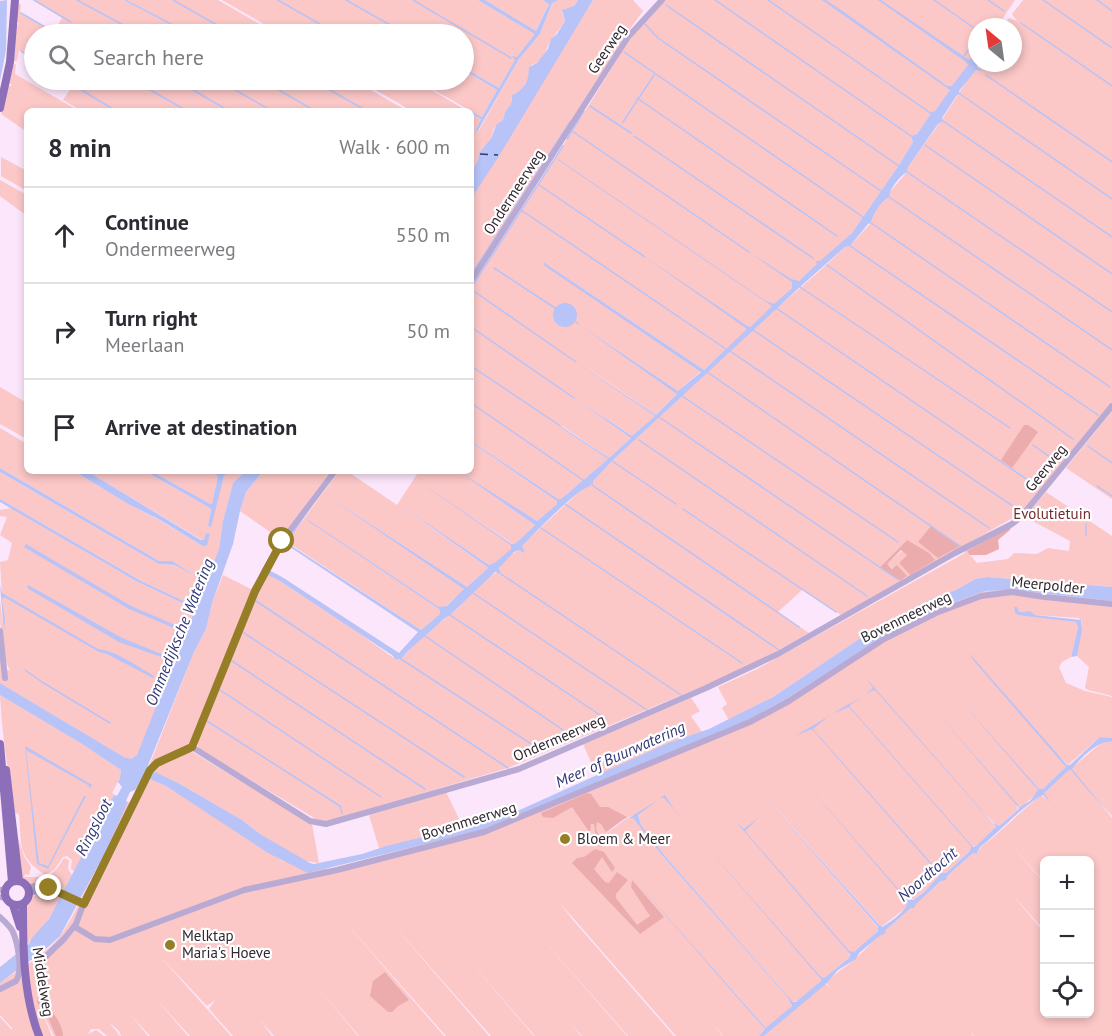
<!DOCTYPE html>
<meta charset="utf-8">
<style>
body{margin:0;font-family:"PT Sans",sans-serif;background:#f2f2f3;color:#2b2b33}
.controls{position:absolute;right:18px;bottom:18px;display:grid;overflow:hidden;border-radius:9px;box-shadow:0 3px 9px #0003}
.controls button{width:54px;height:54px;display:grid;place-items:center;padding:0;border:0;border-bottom:2px solid #e1e1e2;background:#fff;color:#2b2b33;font:30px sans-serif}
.compass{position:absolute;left:968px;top:18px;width:54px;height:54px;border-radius:50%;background:#fff;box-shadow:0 3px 9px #0003;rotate:331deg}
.stop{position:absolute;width:18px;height:18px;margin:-14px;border:4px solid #957e26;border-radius:50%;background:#fff}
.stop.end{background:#957e26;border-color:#fff;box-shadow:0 2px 6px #0008}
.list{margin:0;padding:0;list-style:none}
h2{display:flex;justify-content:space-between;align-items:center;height:78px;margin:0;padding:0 24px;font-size:26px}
h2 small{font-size:20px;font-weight:400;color:#7c7c81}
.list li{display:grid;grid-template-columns:39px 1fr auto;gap:18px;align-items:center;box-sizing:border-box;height:96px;padding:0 24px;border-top:2px solid #e1e1e2}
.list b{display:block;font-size:22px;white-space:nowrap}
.list p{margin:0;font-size:20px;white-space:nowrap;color:#7c7c81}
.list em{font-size:20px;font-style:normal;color:#7c7c81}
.icon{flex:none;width:33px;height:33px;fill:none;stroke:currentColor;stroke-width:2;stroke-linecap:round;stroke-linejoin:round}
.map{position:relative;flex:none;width:1112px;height:1036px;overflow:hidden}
.search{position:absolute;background:#fff;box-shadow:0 3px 9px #0003;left:24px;top:24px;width:450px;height:66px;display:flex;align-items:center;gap:15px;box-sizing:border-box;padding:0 21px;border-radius:33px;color:#7c7c81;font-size:22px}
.panel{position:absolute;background:#fff;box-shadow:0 3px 9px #0003;left:24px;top:108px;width:450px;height:366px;border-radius:9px}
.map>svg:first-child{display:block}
.green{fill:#fbc7c7;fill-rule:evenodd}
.forest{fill:#ecacad}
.water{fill:#b8c3f7}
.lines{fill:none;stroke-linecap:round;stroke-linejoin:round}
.stream{stroke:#b8c3f7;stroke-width:1.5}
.ferry{stroke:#313775;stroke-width:1.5;stroke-dasharray:8 6;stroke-linecap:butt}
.minor{stroke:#b9aad3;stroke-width:6}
.major{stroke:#8c6eb9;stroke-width:8}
.route{stroke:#957e26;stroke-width:8}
.poi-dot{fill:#957e26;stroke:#fff;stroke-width:2}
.labels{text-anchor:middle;stroke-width:4.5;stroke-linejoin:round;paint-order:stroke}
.street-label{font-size:15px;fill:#312830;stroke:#fff}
.park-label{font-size:15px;fill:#732930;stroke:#fff}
.poi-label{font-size:15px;fill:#312830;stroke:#fff;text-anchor:start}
.water-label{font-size:16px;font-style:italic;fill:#313775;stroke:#fff}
</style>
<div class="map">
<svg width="1112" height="1036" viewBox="0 0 1112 1036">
<rect width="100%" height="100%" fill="#fce6fb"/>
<path class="green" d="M33,0H123L181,30L127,0H218L277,34H34V60L19,50L17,61H14L16,26L19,24L17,21V5L21,4L20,13L54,32L62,18Z
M222,0H478L536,34L517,57L499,88L464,68V34H281Z
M485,0H543L549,3L536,31Z
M559,0H578L572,8L564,9L562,13L565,21C561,28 555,34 551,40C545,50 545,61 531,65L529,69L530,75L521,91L514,94L511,98V104L505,112L503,120L494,128L492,137L479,153L478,160L471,173V145L475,137H471V113L481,119L476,130L478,132L519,59L540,34L552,3Z
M593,0H633L643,11L632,26L471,275V199Z
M664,0H1015L997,27H977V54L935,111L929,112L930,115L917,134L911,136L913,142L899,165L852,233L799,281L792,282V288L704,370L544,263L701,371L678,391L578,324L678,393L656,415L580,363L655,416L632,436L576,399L631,438L609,458L562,426L563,429L608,459L561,499H558L471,441V288L589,105L634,32Z
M1023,0H1112V402L1021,513L908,578L886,564L903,550L907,555L899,563L910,575L907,540L880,567L901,582L841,615L802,590L778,612L809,633L748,667L508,768L348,815L326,821L316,819L199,749L197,742L266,572L356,631L395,659H401C415,643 433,628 450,615C463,604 483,576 499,572C499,564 512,553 519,550L524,551L521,546C597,476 671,405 747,335C779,305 814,278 845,247L850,246L871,223C873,214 881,201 889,197V193L907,172L908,167L941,121L972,73L975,70L983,72L978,68L979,63H1013V27H1002L1009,18L1017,21L1012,14Z
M16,64L15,74L79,111H27V132L1,114L8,87L12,85L9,83L13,65Z
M464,70L497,90L482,117L416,80H464Z
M65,80H354L407,111H82L63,100L73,85Z
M358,80H415L467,111H412Z
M1,157L27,171V191L1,176Z
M0,180L27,195V216L0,196Z
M0,387L27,403V439L0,424Z
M1112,411V499L1066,468Z
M0,428L27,444V471H74L128,504L159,520L201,545L204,541L87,471H145L210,508L211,510L208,526L209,527L224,476L230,471H246L233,483L223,521L219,549L169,676L164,679L162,684L163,689L140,749L137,755L131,759L124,757L0,683V642L6,670H10C0,652 0,621 0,600L4,631L0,562L8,560L12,543L0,535L7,517L0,516V510L11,508L136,581L187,605L188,603L141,581L0,499V472L159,564L175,565L199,578L172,561H159L0,468Z
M471,442L557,501V504L537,521L474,482L535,525L516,543L513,544L459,508L511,544V549L497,562L489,565L400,506L486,566L488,568L467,587L328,496L463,587L464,591L444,608L439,607L308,521L439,609L440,614L421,630L287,542L339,471H347L397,505L419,471H471Z
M151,471H209L218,476L212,504H209Z
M263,471H331L280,539L240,511L246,492Z
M1046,492L1112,536V587L987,577L975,579L956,590L935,597L874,629L773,697L729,720L722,708L727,704L718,687L757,669L965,553L967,549L1011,527L970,555L977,563L1008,559L1014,553L1037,554L1048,548L1069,551L1070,541L1025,517Z
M223,575L253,590L195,738L190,745L148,769L194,652L206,629L212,603Z
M1013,590L1112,601V696L1088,690L1085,688L1089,667L1077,656L1082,622L1079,618L1035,615L1030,611L1019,612L1016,607L1015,613L1076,622L1078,628L1071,657L1062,662L1059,667L1066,683L1085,691L1112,697V738L1100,737L1068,765L1059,756L1066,767V769L1043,789H1039L1034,783L1038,790L1037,793L1022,807L1016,804L1018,810L999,826H997L980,808L996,828L976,846H971L970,851L946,873H940V876C931,885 922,895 910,901L905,897L908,902L907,907L881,927L766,797L879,929L872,938L854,952H849V958L824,978L820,976L821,981L800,1000L793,1002L782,990L665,856L641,825L638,814C625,817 616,823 607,833L628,818H633L661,854L788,998L792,1006L767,1029L721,977L765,1029L759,1036H723L714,1025L722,1036H676L560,903L572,919L674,1036H628L525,919L627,1036H582L570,1023L581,1036H535L458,948L534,1036H491L389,920L489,1036H446L338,914L444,1036H359L313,982L358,1036H274L260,1020L272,1036H233L209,1009L215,1000L207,1006L157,953L231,1036H190L156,999L188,1036H150L130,1014L148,1036H121L119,1031L109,1022L120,1036H107L99,1029H91L88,1034L96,1030L104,1036H54L42,1012L52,1036H0V1017L12,1030V1028L0,1015V983C19,969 40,958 56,941C70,925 79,902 89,883L90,884L126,805L128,802L131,803L137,787L145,772L150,775V779L166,786L283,861L329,869L482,830L631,769L773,707L892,631L934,610L985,591Z
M0,695L82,744L121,770L120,778L112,793L115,795L75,872L71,869L72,860L67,856L63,857L54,870L45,875C16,855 22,844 19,814L15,813L14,805C7,768 2,732 0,695Z
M691,698L700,711L691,716L702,732L668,743L597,776L583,744Z
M1106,742H1112V816L1092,795L1112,818V1036H974L971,1032L973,1036H764L823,985L826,984L830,988L827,983C835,972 847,967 856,958C864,951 872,942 881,934H885L886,930L972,854L977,853L981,847C1002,831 1021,811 1041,795L1048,800L1044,794L1045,791L1068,771L1071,770L1084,785L1072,770L1073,767L1100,744ZM1009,842L1044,882V860H1090V934L1094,940L1090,935V1014H1044V932L1009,891L1044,930V883Z
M191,751L312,824L319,863L305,861L260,834L242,820L180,784L152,771L156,766Z
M446,792L464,829L379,848L369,815Z
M18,838L24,856L31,867L29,875L25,874L24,877C48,877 51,879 64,858L69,860L68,869L72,875L65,890C60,888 55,885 50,884C38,881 30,888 21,876Z
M44,892H51L61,897L44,927L30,940L28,945L25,907L34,896Z"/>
<path class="forest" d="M1024,425H1028L1038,432L1012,468L1001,460Z
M931,526L960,546L938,558L918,542Z
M1011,527L1010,530L998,540L999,549L986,555H970L967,551Z
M907,540L929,553L935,560L910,575L899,563L907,555L901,550L887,564L892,569L897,565L907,576L900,581L880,567Z
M587,793L591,794L600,807H608L627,817L606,832L601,824L597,822L596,829L603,846L601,847L597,845L594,824H591L590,833L572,807L553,818L543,817L541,813Z
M595,849L604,852L615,868L612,872L602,857L594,869L605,882L609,883L617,872L628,880L616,894V898L637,925L650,916L631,887L632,880L664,917L640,934L572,863L577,858L584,857Z
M385,972L409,1000L398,1006L392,1012H388L370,996L373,981Z
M46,991C47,1014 62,1017 63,1036H56L46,1013L40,1009L37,1001L40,992Z"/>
<path class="water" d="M7,0L6,50L0,81V1Z
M478,0H485L536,31L549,4L543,0H559L552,3L540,34L519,59L477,132L476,130L481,119L471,113V111L482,117L497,90L464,70V68L499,88L515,60L512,56L517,57L535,34Z
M578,0H593L499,156L471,199V173L478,160L479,153L492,137L496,125L503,120L505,112L511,104L512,95C525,90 529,80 529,67L537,63L548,49L551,39L557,34L565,21L562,10L574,6Z
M822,0H826L844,12L947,86H952L968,65L966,62L878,0H881L969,60L977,54V63H979L977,67L983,72L976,70L959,91L960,94L957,95L942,118L943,121L938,124L908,167L907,172C900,176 890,188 889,197C881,201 873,214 871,223L868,224L850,246L845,247L800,287L612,461L593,481V484L590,483V486C577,489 534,534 522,546L525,553L519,550L514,552L499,568L501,574L495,572L450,615L444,619L408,651L401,659H395L392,655L280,581L268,575L267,569L282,577L399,653L418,632L284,543L316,500L287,543L421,630L440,614L439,609L308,521V520L439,607L447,606L464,589L326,495L467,587L488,568L486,566L401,506L489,565L496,562L511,549V545L415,479L512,544L516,543L535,525L458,471L537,521L557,504V501L471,442V441L558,499H561L608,459L563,429L559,425L609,458L631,438L574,398L632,436L655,416L576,362L656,415L677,394L578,324L678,391L701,372L545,266L543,262L704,370L747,329L644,256L747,326L750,327L772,306L558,160V159L766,301L774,304L792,288V282L749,252L791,279L799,281L817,264L816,261H820L852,233L899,165L913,142L911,136L917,134L930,115L929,112L935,111L950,90Z
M553 315a12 12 0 1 1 24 0a12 12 0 1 1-24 0Z
M0,468L159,561H172L199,578L175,565L159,564L0,472Z
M74,471H87L201,540H204L206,533L210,534L207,545L205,546L201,545L160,520L128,504Z
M145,471H151L210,504H212L218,476L209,471L219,473L230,471L224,476L211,527L208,526L211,510L210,508Z
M246,471H263L246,492L240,511L233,544L212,603L206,629L194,652L147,768L180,784L242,820L260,834L310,863L314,864L362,854L386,846L502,818L668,743L709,729L773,697L874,629L935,597L956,590L975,579L987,577L1112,587V601L1013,590L985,591L934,610L892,631L786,699L748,720L631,769L482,830L308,873L268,853L166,786L150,779V775L145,773L135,790L130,792L126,801L128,802L105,853L60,936L36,958L29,961L0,983V967L29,944L31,939L49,919L111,800L115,795L117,796L122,787L118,782L120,778L121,770L82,744L0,695V683L124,757L131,759L137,755L163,689L162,681L169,676L219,549L223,521L233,483Z
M0,499L141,581L188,603L187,605L136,581L0,502Z
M26,544L131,606L175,625L174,628L129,609L24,547Z
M0,585L2,593L98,649C117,651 138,667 154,676L153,678L107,654L99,652L4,597L2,599L5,620L4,632Z
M28,585L122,638L164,655L161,657L119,642L27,588Z
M1014,607H1017L1019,612L1030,611L1035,615L1081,620L1082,630L1077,656L1071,657L1078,628L1076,622L1018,615L1015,613Z
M969,653L1067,765H1070L1100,737L1112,738V742C1098,740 1081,758 1072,769L1112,818L1075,775L1071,770L1068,771L1044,793L1050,802L1043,795C1023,805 1000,832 980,847L977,853L972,854L947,876L946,880L941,881L916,904L914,908H911L886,930L885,934L881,935L859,953L856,959L838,970L827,983L764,1036H759L765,1029L631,876L766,1028L792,1006L788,998L661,854L633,818H628L606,832L658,800L638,815L641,825L665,856L782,990L793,1002H796L821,981V979L664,798H660L665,795L675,811L820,976L824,978L849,958L850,954L737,823L744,829L759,817L745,831L849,951L854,952L878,931V927L766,798L879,925L882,927C891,922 906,911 908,902L803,780L908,900H913L924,892L940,875L812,729L795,736L829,716L813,729L940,873H946L970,851L971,846L849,707L832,714L861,697L850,705V707L966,839L973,847L976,846L996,827L876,691L873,690L865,695L873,688L866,678L993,823L999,826L1018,810L1019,808L939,715L1020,807L1030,801L1038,790L958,698L1039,789H1043L1066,767L974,661Z
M25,746L92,785L90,788L88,785L26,750L39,863L48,866L84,796H86L48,869L37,864Z"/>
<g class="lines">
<path class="stream" d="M34,0L71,22
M77,0L140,34
M125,0L190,34
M173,0L233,34
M278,0L337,34
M346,0L406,34
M413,0L511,58
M715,0L911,136
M768,0L929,112
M934,0L977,30
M988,0L1004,11
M1043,0L1112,48
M1097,0L1112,11
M666,5L899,166
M21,13L57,34
M1021,23L1112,86
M645,24L658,38L881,191
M79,28L91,34
M21,51L34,60
M624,52L863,217
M964,56L977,38
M986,75L1112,162
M65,80L116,111
M133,80L187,111
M176,80L229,111
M218,80L272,111
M262,80L315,111
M312,80L367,111
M960,94L1112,199
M637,98L837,236
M590,106L631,133
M943,121L1112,237
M623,122L654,75
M572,131L749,252
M634,136L813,258
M567,139L584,111
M925,145L1112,274
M907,172L1112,312
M539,185L645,257
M889,197L1112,350
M521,210L726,349
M871,223L1110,387
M850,246L1098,415
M827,265L1073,439
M494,268L555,308
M471,275L570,122
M800,287L1010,428
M471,288L563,146
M475,292L576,362
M776,308L1038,487
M576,322L578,324
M471,327L574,398
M753,330L1020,511
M730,351L989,528
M471,366L559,425
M707,372L960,546
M682,396L898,542
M471,403L583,480
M659,417L897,579
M639,440L867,596
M1033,445L1057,462
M1088,446L1112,463
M612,461L676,504
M589,483L799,627
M1097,486L1112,496
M565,504L779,650
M683,509L836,612
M1086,524V535
M541,528L742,663
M501,574L681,695
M473,593L647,710
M256,601L508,768
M450,615L606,719
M244,633L464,777
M425,636L566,732
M401,659L542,751
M232,661L425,789
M25,670L42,682L110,723
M220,690L381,797
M207,721L340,806L342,813"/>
<path class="ferry" d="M480,154L498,155"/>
<path class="minor" d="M471,281L628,37L662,0
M0,631L5,678
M192,747L310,821L326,824L519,769L706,688L778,654L955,553L1012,524L1021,517L1112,406
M27,887L43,885L84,904
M0,890L5,889
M29,893L48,888
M0,897L5,898
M0,917C5,922 10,926 13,932C18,944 23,971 16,981L0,989
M75,927L95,939L110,940L244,890L337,870L484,832L750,722L789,701L884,639L936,613L981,596L1012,592L1045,597L1112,604
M40,962L64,939L76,924L86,897L150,770L157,763L192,747L265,570L282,541L335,471"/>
<path class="major" d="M0,108L10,62L15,0
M0,744L12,882
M6,770L19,881
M5 893a12 12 0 1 1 24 0a12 12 0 1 1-24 0Z
M23,904C23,947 23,995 39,1036
M13,905L20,927"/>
</g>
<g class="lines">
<path class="route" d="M49,888L84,904L150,770L157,763L192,747L255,591L282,541"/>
</g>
<g class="poi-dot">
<circle cx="565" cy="839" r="6"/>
<circle cx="170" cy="945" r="6"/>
</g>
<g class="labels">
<g class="street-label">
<text transform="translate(607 49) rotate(-56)" y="5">Geerweg</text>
<text transform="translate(514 192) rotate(-57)" y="5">Ondermeerweg</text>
<text transform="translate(1046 468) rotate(-51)" y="5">Geerweg</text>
<text transform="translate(1048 585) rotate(6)" y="5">Meerpolder</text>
<text transform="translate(906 617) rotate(-26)" y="5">Bovenmeerweg</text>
<text transform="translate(559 738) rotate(-23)" y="5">Ondermeerweg</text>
<text transform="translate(469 821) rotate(-17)" y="5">Bovenmeerweg</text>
<text transform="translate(43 982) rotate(81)" y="5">Middelweg</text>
</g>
<g class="park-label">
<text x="1052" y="519">Evolutietuin</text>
</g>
<g class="poi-label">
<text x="577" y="844">Bloem &amp; Meer</text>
<text x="182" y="941">Melktap<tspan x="182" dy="17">Maria's Hoeve</tspan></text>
</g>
<g class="water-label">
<text transform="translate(179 632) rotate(-68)" y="6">Ommedijksche Watering</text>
<text transform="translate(620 754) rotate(-24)" y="6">Meer of Buurwatering</text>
<text transform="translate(93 827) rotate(-63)" y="6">Ringsloot</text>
<text transform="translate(927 874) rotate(-41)" y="6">Noordtocht</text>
</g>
</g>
</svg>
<div class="controls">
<button>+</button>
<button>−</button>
<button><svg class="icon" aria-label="locate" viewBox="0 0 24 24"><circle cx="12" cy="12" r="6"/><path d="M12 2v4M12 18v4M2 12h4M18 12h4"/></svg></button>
</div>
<svg class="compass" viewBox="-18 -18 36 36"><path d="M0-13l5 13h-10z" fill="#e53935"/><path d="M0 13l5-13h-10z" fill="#7c7c81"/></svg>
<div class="stop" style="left:282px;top:541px"></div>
<div class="stop end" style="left:49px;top:888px"></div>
<div class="search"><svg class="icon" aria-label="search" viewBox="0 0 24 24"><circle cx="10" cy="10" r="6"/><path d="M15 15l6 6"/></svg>Search here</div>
<section class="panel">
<h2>8 min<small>Walk · 600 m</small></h2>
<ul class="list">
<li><svg class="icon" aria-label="ahead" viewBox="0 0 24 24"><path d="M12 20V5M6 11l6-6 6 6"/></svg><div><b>Continue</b><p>Ondermeerweg</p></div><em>550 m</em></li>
<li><svg class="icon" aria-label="right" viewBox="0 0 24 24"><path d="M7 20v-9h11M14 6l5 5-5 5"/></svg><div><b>Turn right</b><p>Meerlaan</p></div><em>50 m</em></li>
<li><svg class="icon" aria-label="arrive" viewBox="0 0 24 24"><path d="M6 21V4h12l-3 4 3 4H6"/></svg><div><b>Arrive at destination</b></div></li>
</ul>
</section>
</div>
